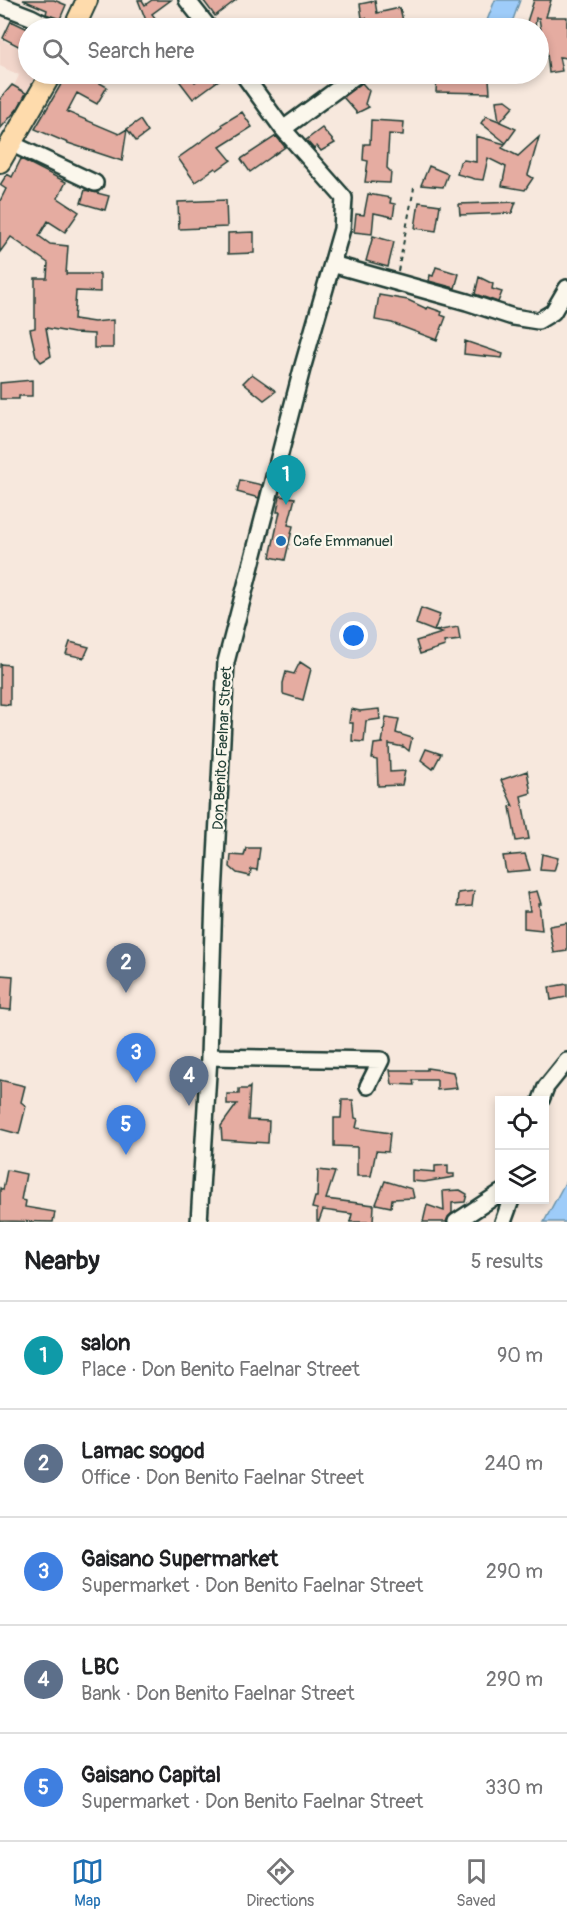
<!DOCTYPE html>
<meta charset="utf-8">
<style>
body{margin:0;font-family:Pangolin,sans-serif;background:#f2f2f2;color:#202124}
.controls{position:absolute;right:18px;bottom:18px;display:grid;overflow:hidden;border-radius:0px;box-shadow:0 3px 9px #0003}
.controls button{width:54px;height:54px;display:grid;place-items:center;padding:0;border:0;border-bottom:2px solid #e0e0e0;background:#fff;color:#202124;font:30px sans-serif}
.you{position:absolute;left:354px;top:636px;width:21px;height:21px;margin:-15px;border:4px solid #fff;border-radius:50%;background:#1a73e8;box-shadow:0 0 0 9px #1a73e833}
.badge{display:grid;place-items:center;width:39px;height:39px;border-radius:50%;background:#1f6fb2;color:#fff;font-size:20px;font-weight:700}
.pin{position:absolute;translate:-50% -50px;filter:drop-shadow(0 2px 3px #0008)}
.pin::after{content:'';position:absolute;top:32px;width:21px;height:18px;background:inherit;clip-path:polygon(0 0,100% 0,50% 100%)}
.list{margin:0;padding:0;list-style:none}
h2{display:flex;justify-content:space-between;align-items:center;height:78px;margin:0;padding:0 24px;font-size:26px}
h2 small{font-size:20px;font-weight:400;color:#757577}
.list li{display:grid;grid-template-columns:39px 1fr auto;gap:18px;align-items:center;box-sizing:border-box;height:108px;padding:0 24px;border-top:2px solid #e0e0e0}
.list b{display:block;font-size:22px;white-space:nowrap}
.list p{margin:0;font-size:20px;white-space:nowrap;color:#757577}
.list em{font-size:20px;font-style:normal;color:#757577}
.icon{flex:none;width:33px;height:33px;fill:none;stroke:currentColor;stroke-width:2;stroke-linecap:round;stroke-linejoin:round}
.map{position:relative;flex:none;width:567px;height:1222px;overflow:hidden}
.search{position:absolute;background:#fff;box-shadow:0 3px 9px #0003;left:18px;right:18px;top:18px;height:66px;display:flex;align-items:center;gap:15px;box-sizing:border-box;padding:0 21px;border-radius:33px;color:#757577;font-size:22px}
.sheet{height:618px;background:#fff}
nav{display:flex;justify-content:space-around;align-items:center;box-sizing:border-box;height:84px;border-top:2px solid #e0e0e0;background:#fff;font-size:16px;color:#757577}
nav a{display:grid;justify-items:center;gap:3px}
nav .on{color:#1f6fb2}
.map>svg:first-child{display:block}
.built{fill:#f2d6cb}
.water{fill:#9eccf9;stroke:#6b93aa;stroke-width:1.5}
.building{fill:#e5aca1;stroke:#1f3d34;stroke-width:1.5}
.lines{fill:none;stroke-linecap:round;stroke-linejoin:round}
.minor-casing{stroke:#1f3d34;stroke-width:20}
.major-casing{stroke:#1f3d34;stroke-width:24}
.path{stroke:#1f3d34;stroke-width:2;stroke-dasharray:4.5 4.5;stroke-linecap:butt}
.minor{stroke:#fbf7ec;stroke-width:15}
.major{stroke:#fedbac;stroke-width:20}
.poi-dot{fill:#1f6fb2;stroke:#fbf7ec;stroke-width:2}
.labels{text-anchor:middle;stroke-width:4.5;stroke-linejoin:round;paint-order:stroke}
.poi-label{font-size:15px;fill:#1f3d34;stroke:#fbf7ec;text-anchor:start}
.street-label{font-size:15px;fill:#1f3d34;stroke:#fbf7ec}
</style>
<div class="map">
<svg width="567" height="1222" viewBox="0 0 567 1222">
<rect width="100%" height="100%" fill="#f7e8dd"/>
<filter id="ink" filterUnits="userSpaceOnUse"><feTurbulence type="fractalNoise" baseFrequency=".0167" numOctaves="2"/><feDisplacementMap in="SourceGraphic" scale="12" xChannelSelector="R" yChannelSelector="G"/><feConvolveMatrix kernelMatrix="1 2 1 2 8 2 1 2 1" color-interpolation-filters="sRGB"/></filter>
<g filter="url(#ink)">
<path class="built" d="M0,39L28,52V74H42L31,95L14,86L19,75L0,66Z"/>
<path class="water" d="M495,0H520L510,28H501L486,23Z
M567,1179V1222H544Z"/>
<path class="building" d="M23,0H54L66,5L60,19L46,14L47,10Z
M138,0H142L145,5L152,0H171L152,14L163,28H149Z
M203,0H236L215,16Z
M534,0H551L546,17H567V58L559,57L562,71L549,73L546,43H543L539,18H536L535,28H525Z
M375,1L377,13L400,8L403,21L380,25L381,28H368L366,18H362L360,4Z
M11,21L28,29V51L3,38Z
M67,74H84L107,87L97,104L77,93L67,112L119,134L127,129L122,161L68,143L35,129Z
M174,74H189L195,82L206,74H227L193,99Z
M437,74H482V79H489L490,93L436,92Z
M362,83L369,91L365,104L369,107L357,113L343,97Z
M12,85L26,93L18,108L0,129V99Z
M506,100L514,106L500,122L516,129L506,143L481,123L486,116L499,121L496,101Z
M242,112L252,127L220,147L231,160L217,170L215,168L195,182L178,158L223,126L222,124Z
M140,120L148,132L136,141L127,129Z
M371,120L404,122L403,135L389,134L387,168L391,172L390,183L365,182L368,161L363,160L364,144H370Z
M322,128L335,143L321,151L317,146L314,149L306,140Z
M276,136L285,147L250,172L241,159Z
M476,136L505,144L502,148L518,156L539,137L528,175L533,178L525,190L502,186L506,167L488,158L483,180L475,179L457,174L460,162L464,160L476,162Z
M21,159L66,182L58,198L79,212L65,232L48,221L39,236L50,244L68,246L66,274H100V292L76,291L74,319L94,322L113,320V348H94V334L74,333L46,328L51,356L41,362L36,356L30,329L35,328V278H47L48,263L11,237L0,252V201L6,189L0,185L7,174L12,177Z
M429,166L448,174L443,187L421,185Z
M85,190L109,196L105,210L81,203Z
M368,194L391,198L390,203L395,204L393,217L374,213L372,234L354,232L356,214L364,215Z
M226,200L227,227L179,229L178,202Z
M419,202L440,205L436,231L415,228Z
M516,202L512,213L460,215L459,204Z
M254,232V253L228,254V233Z
M373,236L394,242L388,267L366,261Z
M436,267L459,274L455,288L429,281L430,275L433,276Z
M479,277L493,284L492,289L502,292L498,302L475,294Z
M379,295L408,300L427,309L428,307L442,312L441,315L446,317L437,340L392,323L375,320Z
M465,341L503,354L502,358L464,354Z
M252,374L276,391L264,400L243,383Z
M32,380V396H19V399H0V383Z
M240,480L262,485L259,498L237,492Z
M280,496L295,498L288,525L293,526L285,560L270,557L280,512H277Z
M421,608L440,615L434,631L416,624Z
M458,627L460,640L444,642L445,646L420,654L416,641L442,633L435,631Z
M70,642L89,647L84,658L66,654Z
M300,662L311,669L303,700L283,694V683L286,672L294,674Z
M0,664L10,665V705L0,704Z
M351,709L360,711L379,709L380,719L366,721L364,742L352,741L353,723H349Z
M386,717L399,719L396,733L412,738L409,751L403,746V747L389,744L390,772L405,771L402,785L378,786L377,760L372,759L374,744L384,743H382L384,731L382,730H384Z
M426,749L441,754L433,769L421,760Z
M527,771L531,793L521,796L529,839L516,841L510,807L513,806L501,780Z
M246,848H260L257,870L251,869L250,876L237,873L230,867L231,855L244,856Z
M525,854L530,870L506,872L503,856Z
M542,854L558,858L554,871L540,870Z
M474,891L472,906L457,907L458,893Z
M537,891L541,904H539L542,930L524,928V911H530L527,893Z
M567,923V951L554,953L549,926Z
M0,975L13,976L11,1010L0,1009Z
M567,984V997L551,1000L549,987Z
M427,1068L453,1072L457,1088L437,1090V1080H413L414,1085L392,1084L390,1070H427Z
M0,1080L25,1086L21,1102L26,1106L19,1134L0,1129Z
M250,1087L248,1120L269,1121L268,1143L222,1140L221,1126L237,1104H227V1094H239V1089H248Z
M342,1100H353L355,1118L358,1119L356,1128L390,1133L388,1152L376,1151L371,1176H357V1147L334,1146V1118H341Z
M448,1165V1174H454V1177L424,1182L412,1181V1170L435,1172V1166Z
M7,1170L26,1174L21,1200L26,1201L25,1207L55,1212L53,1222L0,1221V1188L3,1190Z
M318,1170L335,1172L326,1199L374,1205L373,1222H350L352,1214L323,1210L319,1221H317V1209L312,1208L315,1197H317Z
M385,1181L412,1189L414,1198L392,1199L391,1207L376,1204Z
M460,1190L467,1194L465,1202L452,1203V1213L448,1217L446,1222H423L427,1205L444,1211L443,1191Z"/>
<g class="lines">
<g class="minor-casing">
<path id="minor" d="M187,0L209,28
M0,5L31,17L52,28
M283,129L358,74
M10,143L95,183
M332,264L467,302L513,317L538,321L553,312L567,288
M209,1057L381,1060L368,1086
M541,1100L546,1087L567,1061
M199,1222L209,1057L214,897L226,662L302,369L342,229L344,198L283,129L243,74
M456,1222L500,1193
M503,1222L511,1200"/>
</g>
<g class="major-casing">
<path id="major" d="M74,28L87,0
M0,162L51,74"/>
</g>
<path class="path" d="M398,271L414,188"/>
<use href="#minor" class="minor"/>
<use href="#major" class="major"/>
</g>
</g>
<circle class="poi-dot" cx="281" cy="541" r="6"/>
<g class="labels">
<g class="poi-label">
<text x="293" y="546">Cafe Emmanuel</text>
</g>
<g class="street-label">
<text transform="translate(222 748) rotate(-87)" y="5">Don Benito Faelnar Street</text>
</g>
</g>
</svg>
<div class="controls">
<button><svg class="icon" aria-label="locate" viewBox="0 0 24 24"><circle cx="12" cy="12" r="6"/><path d="M12 2v4M12 18v4M2 12h4M18 12h4"/></svg></button>
<button><svg class="icon" aria-label="layers" viewBox="0 0 24 24"><path d="M12 4l9 5-9 5-9-5zM3 14l9 5 9-5"/></svg></button>
</div>
<div class="you"></div>
<div class="pin badge" style="left:286px;top:505px;background:#0f9aa8">1</div>
<div class="pin badge" style="left:126px;top:993px;background:#5c6f8a">2</div>
<div class="pin badge" style="left:136px;top:1083px;background:#3f7fe0">3</div>
<div class="pin badge" style="left:189px;top:1106px;background:#5c6f8a">4</div>
<div class="pin badge" style="left:126px;top:1155px;background:#3f7fe0">5</div>
<div class="search"><svg class="icon" aria-label="search" viewBox="0 0 24 24"><circle cx="10" cy="10" r="6"/><path d="M15 15l6 6"/></svg>Search here</div>
</div>
<section class="sheet">
<h2>Nearby<small>5 results</small></h2>
<ul class="list">
<li><span class="badge" style="background:#0f9aa8">1</span><div><b>salon</b><p>Place · Don Benito Faelnar Street</p></div><em>90 m</em></li>
<li><span class="badge" style="background:#5c6f8a">2</span><div><b>Lamac sogod</b><p>Office · Don Benito Faelnar Street</p></div><em>240 m</em></li>
<li><span class="badge" style="background:#3f7fe0">3</span><div><b>Gaisano Supermarket</b><p>Supermarket · Don Benito Faelnar Street</p></div><em>290 m</em></li>
<li><span class="badge" style="background:#5c6f8a">4</span><div><b>LBC</b><p>Bank · Don Benito Faelnar Street</p></div><em>290 m</em></li>
<li><span class="badge" style="background:#3f7fe0">5</span><div><b>Gaisano Capital</b><p>Supermarket · Don Benito Faelnar Street</p></div><em>330 m</em></li>
</ul>
</section>
<nav>
<a class="on"><svg class="icon" aria-label="map" viewBox="0 0 24 24"><path d="M3 6l6-2 6 2 6-2v14l-6 2-6-2-6 2zM9 4v14M15 6v14"/></svg>Map</a>
<a><svg class="icon" aria-label="directions" viewBox="0 0 24 24"><path d="M12 3l9 9-9 9-9-9zM9 14v-3h6M13 9l2 2-2 2"/></svg>Directions</a>
<a><svg class="icon" aria-label="saved" viewBox="0 0 24 24"><path d="M7 4h10v16l-5-4-5 4z"/></svg>Saved</a>
</nav>
